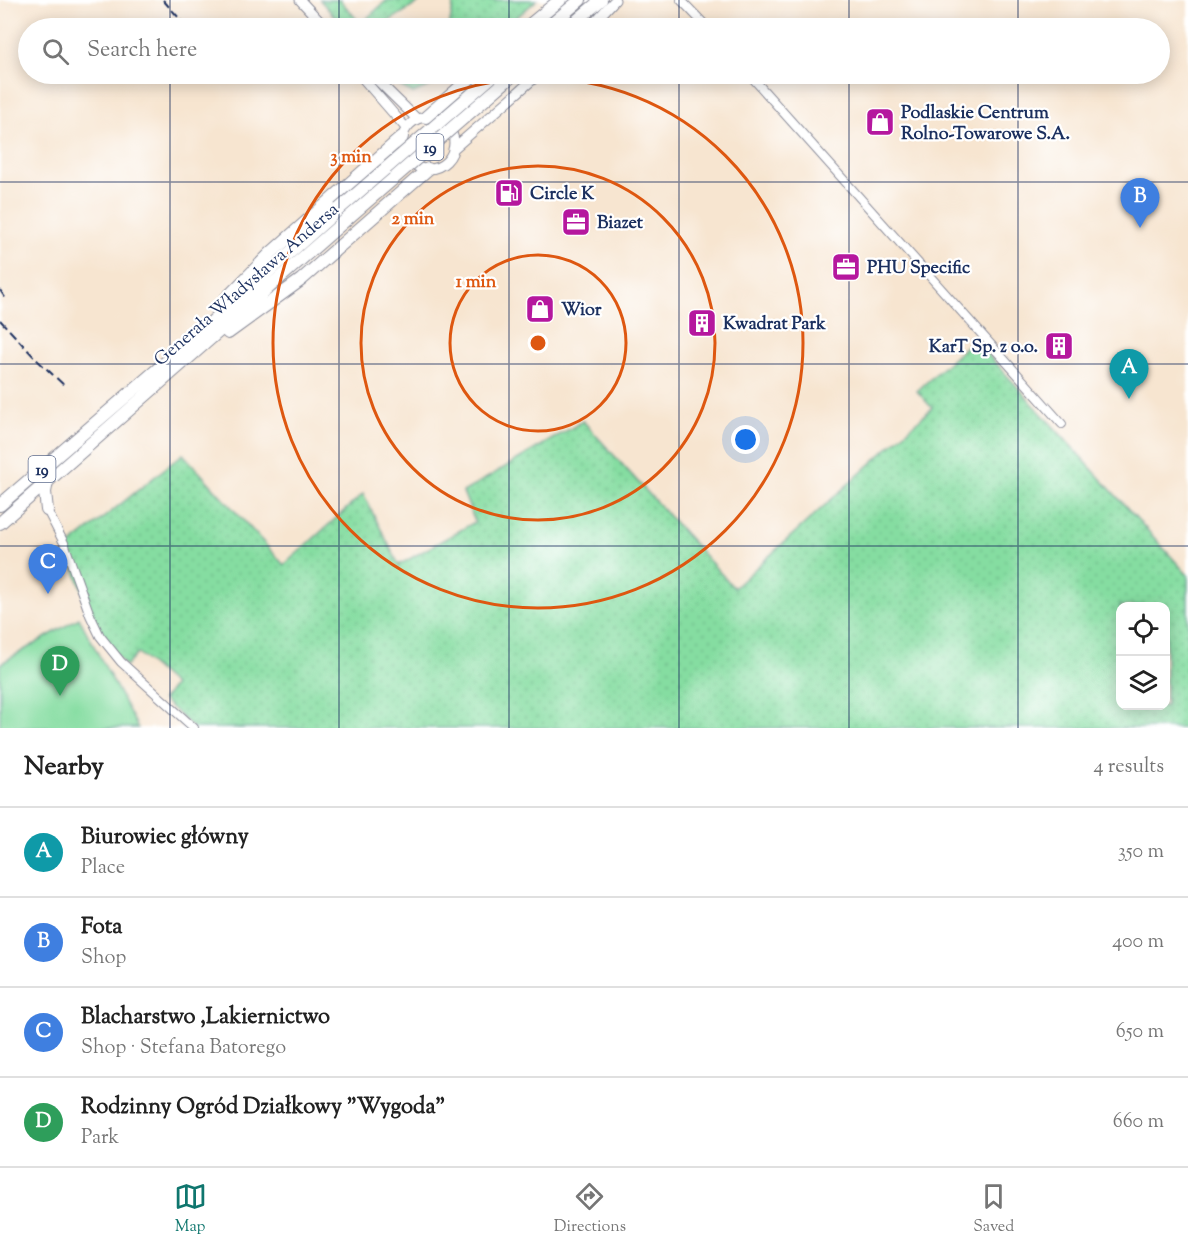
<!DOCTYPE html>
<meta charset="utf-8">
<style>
body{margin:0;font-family:"Sorts Mill Goudy",serif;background:#f6f6f6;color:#222}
.controls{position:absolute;right:18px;bottom:18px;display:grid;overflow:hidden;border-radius:12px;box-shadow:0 3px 15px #0003}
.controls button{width:54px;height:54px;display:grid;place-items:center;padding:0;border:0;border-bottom:2px solid #e0e0e0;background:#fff;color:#222;font:30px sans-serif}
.you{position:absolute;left:746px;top:440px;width:21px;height:21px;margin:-15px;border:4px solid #fff;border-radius:50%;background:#1a73e8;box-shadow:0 0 0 9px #1a73e833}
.badge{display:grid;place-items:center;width:39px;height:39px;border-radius:50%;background:#0f766e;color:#fff;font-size:20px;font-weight:700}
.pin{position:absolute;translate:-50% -50px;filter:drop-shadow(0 2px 3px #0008)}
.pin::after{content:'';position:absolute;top:32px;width:21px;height:18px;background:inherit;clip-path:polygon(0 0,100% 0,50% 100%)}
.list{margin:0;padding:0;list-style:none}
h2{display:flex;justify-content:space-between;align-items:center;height:78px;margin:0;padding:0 24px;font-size:26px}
h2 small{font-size:20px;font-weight:400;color:#767676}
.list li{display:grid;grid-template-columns:39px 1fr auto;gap:18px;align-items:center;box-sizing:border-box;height:90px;padding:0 24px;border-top:2px solid #e0e0e0}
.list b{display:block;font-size:22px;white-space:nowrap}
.list p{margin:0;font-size:20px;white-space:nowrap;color:#767676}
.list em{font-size:20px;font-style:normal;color:#767676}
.icon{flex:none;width:33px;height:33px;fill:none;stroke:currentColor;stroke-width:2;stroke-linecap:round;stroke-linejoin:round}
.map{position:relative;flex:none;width:1188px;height:728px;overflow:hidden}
.search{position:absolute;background:#fff;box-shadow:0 3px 15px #0003;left:18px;right:18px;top:18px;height:66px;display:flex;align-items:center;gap:15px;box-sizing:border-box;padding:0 21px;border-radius:33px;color:#767676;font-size:22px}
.sheet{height:438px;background:#fff}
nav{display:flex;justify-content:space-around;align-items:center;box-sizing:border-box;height:84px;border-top:2px solid #e0e0e0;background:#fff;font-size:16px;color:#767676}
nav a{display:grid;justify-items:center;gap:3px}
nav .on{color:#0f766e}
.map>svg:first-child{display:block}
.grass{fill:url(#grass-dots);stroke:#508680;stroke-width:1.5;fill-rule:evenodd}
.garden{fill:#85dda1;stroke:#508680;stroke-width:1.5}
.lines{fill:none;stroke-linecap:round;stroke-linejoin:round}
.minor-casing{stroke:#898a97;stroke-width:10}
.tertiary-casing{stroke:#898a97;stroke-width:11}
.trunk-casing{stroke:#898a97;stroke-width:14}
.minor{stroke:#fff;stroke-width:8}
.tertiary{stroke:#fff;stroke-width:9}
.trunk{stroke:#fff;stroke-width:12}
.rail{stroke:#1b2f5e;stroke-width:2;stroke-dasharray:9 4.5;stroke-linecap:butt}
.trunk-bridge-casing{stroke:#898a97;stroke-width:14;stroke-linecap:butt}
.trunk-bridge{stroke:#fff;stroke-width:12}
.grid{fill:none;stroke:#1b2f5e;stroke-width:1.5;stroke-opacity:0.55}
.ring{fill:none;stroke:#de5710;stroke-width:3}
.labels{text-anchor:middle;stroke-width:4.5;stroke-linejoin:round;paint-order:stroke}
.shield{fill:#fff;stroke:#5f6d8e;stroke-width:1.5}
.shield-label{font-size:16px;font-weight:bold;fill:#1b2f5e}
.poi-label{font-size:18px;font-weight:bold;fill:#1b2f5e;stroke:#fff;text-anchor:start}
.street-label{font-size:18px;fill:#1b2f5e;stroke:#fff}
.centre{fill:#de5710;stroke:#fff;stroke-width:3}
.ring-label{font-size:18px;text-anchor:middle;font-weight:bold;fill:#de5710;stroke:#fff;stroke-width:4.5;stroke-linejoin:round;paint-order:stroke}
</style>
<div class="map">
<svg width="1188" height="728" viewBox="0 0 1188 728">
<defs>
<pattern id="grass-dots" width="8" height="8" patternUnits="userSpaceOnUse" patternTransform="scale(1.5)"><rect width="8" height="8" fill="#85dda1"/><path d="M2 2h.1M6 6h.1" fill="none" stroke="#72be8d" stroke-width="1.8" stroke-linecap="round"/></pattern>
</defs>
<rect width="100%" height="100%" fill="#fff"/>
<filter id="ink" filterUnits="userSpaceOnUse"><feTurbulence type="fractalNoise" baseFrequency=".0167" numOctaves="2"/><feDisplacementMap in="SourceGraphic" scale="12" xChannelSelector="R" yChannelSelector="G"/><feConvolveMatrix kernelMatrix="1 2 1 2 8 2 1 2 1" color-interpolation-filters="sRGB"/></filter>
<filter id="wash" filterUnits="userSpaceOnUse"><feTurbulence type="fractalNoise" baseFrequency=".008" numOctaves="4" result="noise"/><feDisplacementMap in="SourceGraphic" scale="24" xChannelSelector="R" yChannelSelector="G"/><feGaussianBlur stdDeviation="1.35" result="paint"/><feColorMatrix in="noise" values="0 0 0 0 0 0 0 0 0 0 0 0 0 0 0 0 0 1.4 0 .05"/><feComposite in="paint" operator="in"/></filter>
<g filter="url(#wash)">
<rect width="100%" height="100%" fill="#f7e5d0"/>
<path class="grass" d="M320,0H340L361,24L387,0H423L378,28H342L343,26Z
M454,0H537L504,28H449Z
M416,74H452C437,86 429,85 413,93L398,85Z
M974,339L1188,575V728H194L163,700L174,685L138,653L126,666L100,635L66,548L183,454L284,565L363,494L399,565L475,522L463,492L583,421L734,588L932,408L917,391ZM1120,606H1166V706H1120Z"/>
<path class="garden" d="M79,618L138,728H0V664Z"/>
</g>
<g filter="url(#ink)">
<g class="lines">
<g class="minor-casing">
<path id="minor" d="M681,0L708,28
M749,74L1062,424
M47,510L64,543L90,615L100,636L121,662L194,728"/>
</g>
<g class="tertiary-casing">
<path id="tertiary" d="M300,0L326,28
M589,28L615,0
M359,74L406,128
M371,74L417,119
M402 143a26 26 0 1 1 52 0a26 26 0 1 1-52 0Z
M453,149L539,74"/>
</g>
<g class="trunk-casing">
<path id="trunk" d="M526,28L560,0
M547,28L580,0
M568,28L601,0
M426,117L475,74
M224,301L271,253L402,137
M228,333L301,280L428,169
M0,505L188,343L339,209
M47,510L45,492L47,482
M0,523L348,218"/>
</g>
<use href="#minor" class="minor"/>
<use href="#tertiary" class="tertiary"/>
<use href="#trunk" class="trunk"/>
<path class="rail" d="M163,0L188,28
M228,74L230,76
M0,290L6,299
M0,320L36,359L66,387"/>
<g class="trunk-bridge-casing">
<path id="trunk-bridge" d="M339,209L495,74
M348,218L512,76"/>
</g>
<use href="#trunk-bridge" class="trunk-bridge"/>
</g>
</g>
<path class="grid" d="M170,0V28M339,0V28M509,0V28M679,0V28M849,0V28M1018,0V28M170,74V728M339,74V728M509,74V728M679,74V728M849,74V728M1018,74V728M0,182H1188M0,364H1188M0,546H1188"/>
<g class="ring">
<circle cx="538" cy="343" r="88"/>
<circle cx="538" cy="343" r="177"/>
<circle cx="538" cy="343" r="265"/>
</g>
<defs>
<g id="shop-square" transform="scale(1.5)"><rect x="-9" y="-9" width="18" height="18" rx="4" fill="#b5179e" stroke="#fff"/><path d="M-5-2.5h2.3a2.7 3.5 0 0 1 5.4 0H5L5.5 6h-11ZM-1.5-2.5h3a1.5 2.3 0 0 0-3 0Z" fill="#fff"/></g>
<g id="fuel-square" transform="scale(1.5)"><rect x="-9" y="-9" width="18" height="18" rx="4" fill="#b5179e" stroke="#fff"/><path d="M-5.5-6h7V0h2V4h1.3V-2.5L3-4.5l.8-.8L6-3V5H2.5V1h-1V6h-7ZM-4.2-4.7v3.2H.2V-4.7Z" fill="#fff"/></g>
<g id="office-square" transform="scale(1.5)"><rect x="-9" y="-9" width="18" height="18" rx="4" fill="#b5179e" stroke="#fff"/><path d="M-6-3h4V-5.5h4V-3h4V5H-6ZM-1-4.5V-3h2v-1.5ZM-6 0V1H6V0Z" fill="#fff"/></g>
<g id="building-square" transform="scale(1.5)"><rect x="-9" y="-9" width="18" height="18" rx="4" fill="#b5179e" stroke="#fff"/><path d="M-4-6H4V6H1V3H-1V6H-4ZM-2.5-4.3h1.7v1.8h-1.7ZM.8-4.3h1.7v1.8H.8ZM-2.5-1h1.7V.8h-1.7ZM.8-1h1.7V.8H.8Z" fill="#fff"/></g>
</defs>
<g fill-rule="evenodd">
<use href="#shop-square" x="880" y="122"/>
<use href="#fuel-square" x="509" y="193"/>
<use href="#office-square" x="576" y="222"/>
<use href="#office-square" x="846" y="267"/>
<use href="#shop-square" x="540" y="309"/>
<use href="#building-square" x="702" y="323"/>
<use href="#building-square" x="1059" y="346"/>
</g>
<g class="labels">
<g class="shield">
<rect x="416.5" y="134" width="27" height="26" rx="4.5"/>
<rect x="28.5" y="456" width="27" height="26" rx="4.5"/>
</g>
<g class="shield-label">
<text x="430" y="153">19</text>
<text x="42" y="475">19</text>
</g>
<g class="poi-label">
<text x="901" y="118">Podlaskie Centrum<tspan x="901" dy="21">Rolno-Towarowe S.A.</tspan></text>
<text x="530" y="199">Circle K</text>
<text x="597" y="228">Biazet</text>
<text x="867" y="273">PHU Specific</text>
<text x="561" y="315">Wior</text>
<text x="723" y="329">Kwadrat Park</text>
<text x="1038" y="352" text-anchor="end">KarT Sp. z o.o.</text>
</g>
<g class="street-label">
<text transform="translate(246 284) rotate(-41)" y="6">Generała Władysława Andersa</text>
</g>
</g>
<circle cx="538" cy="343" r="9" class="centre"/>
<g class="ring-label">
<text x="351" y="162">3 min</text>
<text x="413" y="224">2 min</text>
<text x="476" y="287">1 min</text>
</g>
</svg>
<div class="controls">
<button><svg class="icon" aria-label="locate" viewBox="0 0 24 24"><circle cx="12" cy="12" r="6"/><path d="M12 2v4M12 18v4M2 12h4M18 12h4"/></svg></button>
<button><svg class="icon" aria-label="layers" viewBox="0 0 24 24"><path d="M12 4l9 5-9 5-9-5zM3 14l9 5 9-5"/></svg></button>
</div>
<div class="you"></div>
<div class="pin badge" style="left:1129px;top:399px;background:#0f9aa8">A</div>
<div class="pin badge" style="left:1140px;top:228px;background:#3f7fe0">B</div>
<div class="pin badge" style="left:48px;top:594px;background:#3f7fe0">C</div>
<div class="pin badge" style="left:60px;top:696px;background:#2e9e5b">D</div>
<div class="search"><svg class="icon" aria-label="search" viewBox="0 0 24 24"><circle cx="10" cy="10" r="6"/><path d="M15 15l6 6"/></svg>Search here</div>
</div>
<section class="sheet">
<h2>Nearby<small>4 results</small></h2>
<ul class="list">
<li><span class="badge" style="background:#0f9aa8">A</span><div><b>Biurowiec główny</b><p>Place</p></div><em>350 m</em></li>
<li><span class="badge" style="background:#3f7fe0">B</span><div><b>Fota</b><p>Shop</p></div><em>400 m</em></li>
<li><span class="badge" style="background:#3f7fe0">C</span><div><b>Blacharstwo ,Lakiernictwo</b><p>Shop · Stefana Batorego</p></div><em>650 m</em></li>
<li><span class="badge" style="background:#2e9e5b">D</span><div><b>Rodzinny Ogród Działkowy &quot;Wygoda&quot;</b><p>Park</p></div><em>660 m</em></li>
</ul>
</section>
<nav>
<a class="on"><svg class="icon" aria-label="map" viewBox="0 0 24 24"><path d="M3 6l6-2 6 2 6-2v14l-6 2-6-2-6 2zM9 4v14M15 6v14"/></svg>Map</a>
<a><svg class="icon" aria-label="directions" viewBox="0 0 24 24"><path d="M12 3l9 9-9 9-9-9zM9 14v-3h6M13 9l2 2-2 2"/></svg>Directions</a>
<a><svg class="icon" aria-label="saved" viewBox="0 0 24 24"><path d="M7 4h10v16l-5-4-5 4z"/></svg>Saved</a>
</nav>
